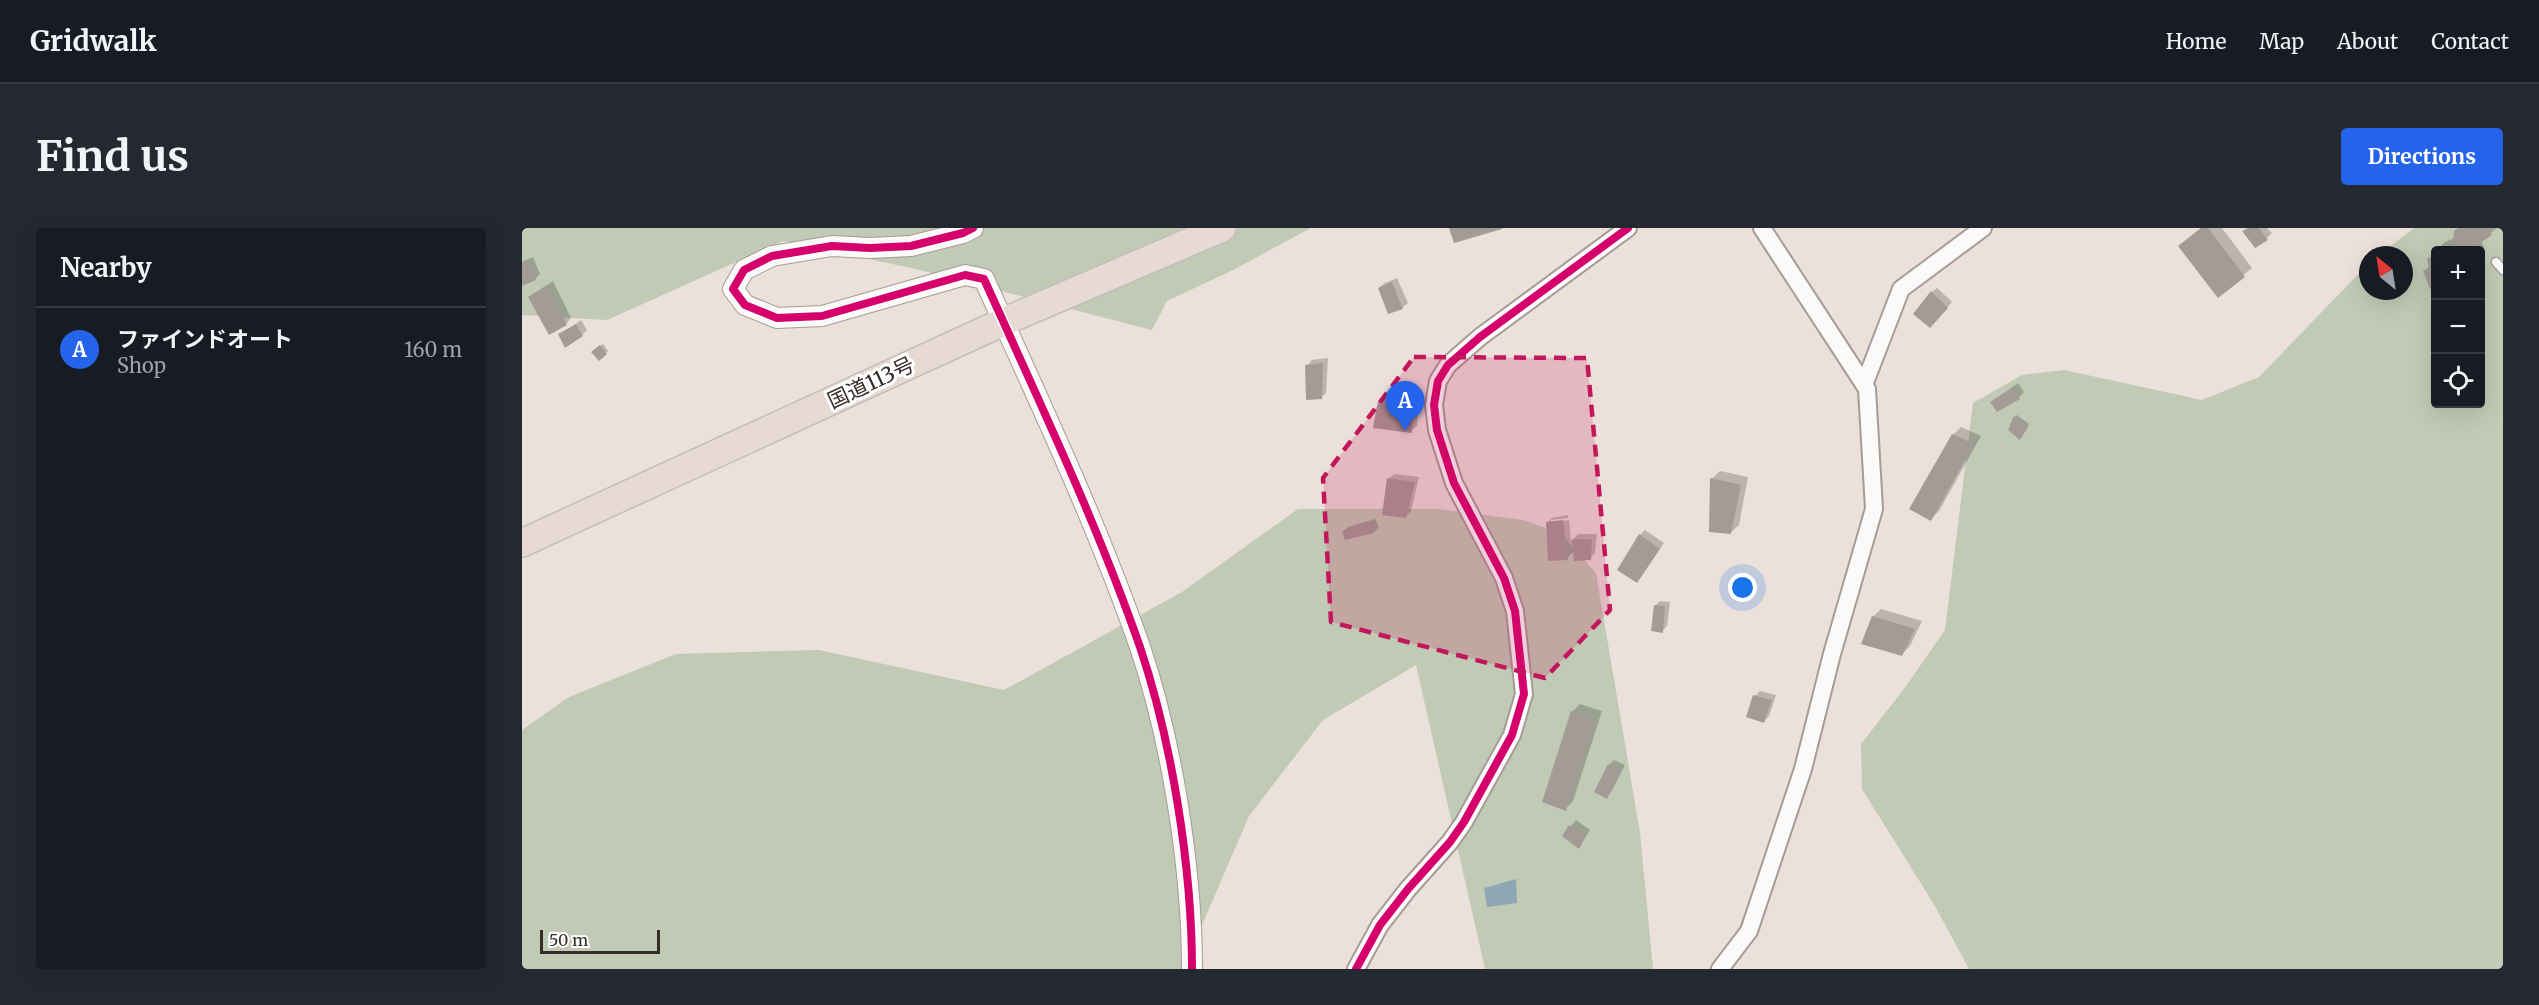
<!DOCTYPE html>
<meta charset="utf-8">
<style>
body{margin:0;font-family:Merriweather,"Noto Sans JP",serif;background:#242831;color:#f1f3f6}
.controls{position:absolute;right:18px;top:18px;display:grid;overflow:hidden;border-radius:6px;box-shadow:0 6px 24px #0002}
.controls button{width:54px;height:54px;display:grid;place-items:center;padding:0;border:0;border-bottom:2px solid #363941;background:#171b24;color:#f1f3f6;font:30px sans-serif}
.compass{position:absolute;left:1837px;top:18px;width:54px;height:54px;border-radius:50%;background:#171b24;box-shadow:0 6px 24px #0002;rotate:330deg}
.scale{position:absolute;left:18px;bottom:15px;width:120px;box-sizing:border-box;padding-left:6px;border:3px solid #352d29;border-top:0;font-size:16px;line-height:21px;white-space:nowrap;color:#352d29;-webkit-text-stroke:4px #fff;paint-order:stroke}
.you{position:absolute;left:1221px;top:360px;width:21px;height:21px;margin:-15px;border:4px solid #fff;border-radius:50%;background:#1a73e8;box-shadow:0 0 0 9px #1a73e833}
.badge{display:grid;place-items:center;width:39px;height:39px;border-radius:50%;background:#2563eb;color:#fff;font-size:20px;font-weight:700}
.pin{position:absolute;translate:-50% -50px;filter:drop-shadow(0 2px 3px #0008)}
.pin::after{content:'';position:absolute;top:32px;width:21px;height:18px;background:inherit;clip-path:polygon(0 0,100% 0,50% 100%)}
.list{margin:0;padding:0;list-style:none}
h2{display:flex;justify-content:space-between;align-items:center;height:78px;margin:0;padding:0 24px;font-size:26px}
h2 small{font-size:20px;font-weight:400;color:#9ea1a6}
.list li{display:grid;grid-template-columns:39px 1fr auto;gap:18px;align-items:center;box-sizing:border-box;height:84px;padding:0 24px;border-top:2px solid #363941}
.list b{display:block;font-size:22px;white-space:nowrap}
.list p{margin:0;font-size:20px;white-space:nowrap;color:#9ea1a6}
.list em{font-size:20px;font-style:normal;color:#9ea1a6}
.icon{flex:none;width:33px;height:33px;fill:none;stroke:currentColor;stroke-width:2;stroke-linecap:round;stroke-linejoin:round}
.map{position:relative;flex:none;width:1981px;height:741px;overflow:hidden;border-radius:6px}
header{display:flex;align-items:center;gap:36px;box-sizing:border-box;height:84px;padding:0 30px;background:#171b24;border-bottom:2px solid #363941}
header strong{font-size:28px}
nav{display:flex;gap:33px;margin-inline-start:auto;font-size:21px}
.intro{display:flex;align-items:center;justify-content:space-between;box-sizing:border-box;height:144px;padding:0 36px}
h1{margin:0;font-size:42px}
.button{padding:15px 27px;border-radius:6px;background:#2563eb;color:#fff;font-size:21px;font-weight:700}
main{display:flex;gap:36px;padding:0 36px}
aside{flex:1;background:#171b24;border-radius:6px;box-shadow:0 6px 24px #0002}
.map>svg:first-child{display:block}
.forest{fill:#c1cab5;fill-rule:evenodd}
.water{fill:#8ea8b3}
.shadow{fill:#0003}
.building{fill:#a49b96}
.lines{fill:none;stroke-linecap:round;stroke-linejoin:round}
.service-casing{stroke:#a49c97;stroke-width:11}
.minor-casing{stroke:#a49c97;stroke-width:20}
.tertiary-casing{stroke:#a49c97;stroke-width:22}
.trunk-casing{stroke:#c4bebb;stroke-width:30}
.service{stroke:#fcfaf9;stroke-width:8}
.minor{stroke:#fcfaf9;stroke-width:16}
.tertiary{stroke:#fcfaf9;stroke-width:20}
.trunk{stroke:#e6dad3;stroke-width:27}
.cycleway-casing{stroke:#fff;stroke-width:11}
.cycleway{stroke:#d6006c;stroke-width:8}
.marked{fill:#c2185b;fill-opacity:0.2;stroke:#c2185b;stroke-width:4.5;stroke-dasharray:12 8;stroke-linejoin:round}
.labels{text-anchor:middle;stroke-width:6;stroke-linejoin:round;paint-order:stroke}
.street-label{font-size:21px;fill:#352d29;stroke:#fff}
</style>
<header>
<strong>Gridwalk</strong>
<nav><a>Home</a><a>Map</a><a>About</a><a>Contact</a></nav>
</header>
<div class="intro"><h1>Find us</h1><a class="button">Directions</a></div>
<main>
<aside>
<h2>Nearby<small></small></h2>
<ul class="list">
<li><span class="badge">A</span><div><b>ファインドオート</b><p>Shop</p></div><em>160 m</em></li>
</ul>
</aside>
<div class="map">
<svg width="1981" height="741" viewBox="0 0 1981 741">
<rect width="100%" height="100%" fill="#ebe0da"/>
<path class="forest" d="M0,0H789L711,42L645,73L630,102L394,41L261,13L85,92L0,87Z
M1892,0H1981V741H1447L1413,678L1340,561L1339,516L1382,461L1423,402L1451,175L1500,147L1542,142L1680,172L1737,149L1846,36V63H1882V27H1857ZM1914,22H1958V176H1914Z
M776,281H917L1001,292L1039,306L1074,345L1118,605L1131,741H963L894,437L801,492L727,588L661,741H0V502L47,469L154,426L297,422L482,462L660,364Z"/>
<path class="water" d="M994,651L995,675L965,679L962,660Z"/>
<path class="shadow" d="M1679,0H1700L1730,40L1697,67L1658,18Z
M1725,0H1745L1750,5L1745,10L1722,4Z
M1937,0H1975L1959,13L1962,19L1958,23L1914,22L1923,14L1933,10Z
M1914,23V56L1902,43L1908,38L1907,30Z
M11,29L18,46L13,51L0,53V34Z
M875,50L886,75L880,80L857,60L863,55Z
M31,53L49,90L44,96L8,69Z
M1415,60L1430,74L1408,98L1410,64Z
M59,92L65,102L60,107H38Z
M81,116L86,123L77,131L71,124Z
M806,130L804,165L799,170L785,138L790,132Z
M1496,155L1502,164L1497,169L1470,174Z
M862,169L897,175L895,198L889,203L857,174Z
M1495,187L1507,196L1500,208L1493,189Z
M1439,199L1459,208L1417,283L1409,291L1431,207Z
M1198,243L1226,249L1217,297L1208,305L1190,251Z
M872,246L897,249L889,283L884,288L866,251Z
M1046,287V290L1029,292V295L1047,292L1049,313L1056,306H1075L1073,325L1068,331L1052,323L1045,330L1025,295L1030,290Z
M853,291L857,299L852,304L824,311L821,304L826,299Z
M1123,302L1142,315L1115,353L1118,307Z
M1138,373L1148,374L1145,398L1140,403L1133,378Z
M1359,381L1400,393L1388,418L1379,427L1351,389Z
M1238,463L1254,467L1247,488L1242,493L1233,468Z
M1058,476L1080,483L1051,573L1043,581L1050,484Z
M1092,532L1103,537L1089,564L1084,569L1087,537Z
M1054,592L1068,602L1057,619L1042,607Z"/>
<path class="building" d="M927,0H980V1L932,15Z
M1679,0H1686L1723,49L1696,70L1656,18Z
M1726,0H1737L1746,12L1733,20L1720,3Z
M1936,0H1971L1968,4L1970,7L1951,20L1952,22H1910L1931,14L1932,3Z
M1905,30H1914V58L1908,61L1901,43L1907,41Z
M6,33L14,52L0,58V36Z
M870,54L881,81L866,86L856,60Z
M25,57L45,97L27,107L6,69Z
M1409,63L1426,80L1408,100L1391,86Z
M54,96L61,108L43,120L36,106Z
M78,117L85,126L77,133L69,124Z
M801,135L800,171L784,172L783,137Z
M1491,159L1498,171L1475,184L1468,174Z
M856,173L892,179L890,205L851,200Z
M1492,188L1506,199L1498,212L1486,202Z
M1430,206L1452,216L1409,293L1387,281Z
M865,250L893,254L884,290L860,287Z
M1188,250L1219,257L1209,306L1187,304Z
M1041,292L1046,332L1026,333L1024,294Z
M848,295L852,305L823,312L820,303Z
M1117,306L1138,321L1115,355L1095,342Z
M1050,311H1070L1069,332L1052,333Z
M1132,377L1143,378L1141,405L1129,403Z
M1350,388L1393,401L1380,428L1339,416Z
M1231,467L1250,472L1242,495L1224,489Z
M1049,483L1073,491L1044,583L1020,574Z
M1086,536L1099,542L1085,571L1072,564Z
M1047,597L1064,608L1057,621L1040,608Z"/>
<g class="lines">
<g class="service-casing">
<path id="service" d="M1974,34L1981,42"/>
</g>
<g class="minor-casing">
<path id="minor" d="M1342,157L1379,61L1461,0
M834,741L858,697L886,661L928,614L942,594L990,507L1002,466L993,383L982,350L932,255L915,202L912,177L916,153L926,137L958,109L1106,0
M1198,741L1227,703L1281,541L1310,426L1352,281L1345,161L1240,0"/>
</g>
<g class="tertiary-casing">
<path id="tertiary" d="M451,0L441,5L389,18L348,20L310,18L250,28L222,42L211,61L223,77L255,90L300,88L443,47L462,51C517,173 574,293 618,419C650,514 670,640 670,741"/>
</g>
<g class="trunk-casing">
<path id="trunk" d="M0,315L481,94L700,0"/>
</g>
<use href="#service" class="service"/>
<use href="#minor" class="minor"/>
<use href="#tertiary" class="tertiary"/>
<use href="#trunk" class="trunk"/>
<g class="cycleway-casing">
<path id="cycleway" d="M451,0L441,5L389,18L348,20L310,18L250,28L222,42L211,61L223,77L255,90L300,88L443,47L462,51C517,173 574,293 618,419C650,514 670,640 670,741
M834,741L858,697L886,661L928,614L942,594L990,507L1002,466L993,383L982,350L932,255L915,202L912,177L916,153L926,137L958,109L1106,0"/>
</g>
<use href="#cycleway" class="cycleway"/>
</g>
<path class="marked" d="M892,129L1065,130L1088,382L1023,450L809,394L801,250Z"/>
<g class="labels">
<g class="street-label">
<text transform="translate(349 155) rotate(-25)" y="7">国道113号</text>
</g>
</g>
</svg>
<div class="controls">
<button>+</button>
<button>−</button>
<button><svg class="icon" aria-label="locate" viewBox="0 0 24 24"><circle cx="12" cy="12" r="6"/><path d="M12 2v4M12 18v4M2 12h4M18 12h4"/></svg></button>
</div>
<svg class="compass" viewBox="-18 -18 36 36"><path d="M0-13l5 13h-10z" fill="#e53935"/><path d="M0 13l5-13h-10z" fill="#9ea1a6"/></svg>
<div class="scale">50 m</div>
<div class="you"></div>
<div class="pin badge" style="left:883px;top:203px">A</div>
</div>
</main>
